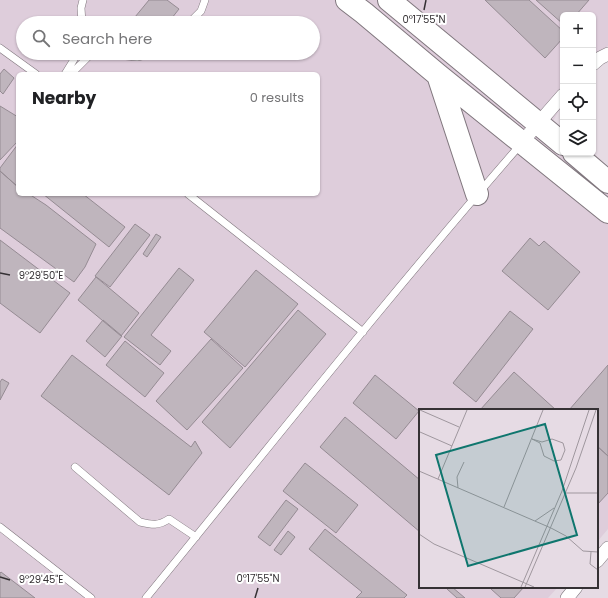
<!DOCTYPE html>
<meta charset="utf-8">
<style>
body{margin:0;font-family:Poppins,sans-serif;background:#f6f6f6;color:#202124}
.controls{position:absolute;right:12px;top:12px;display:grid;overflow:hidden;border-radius:6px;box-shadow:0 1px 3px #0004}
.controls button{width:36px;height:36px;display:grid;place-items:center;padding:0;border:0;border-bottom:1px solid #e0e0e0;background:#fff;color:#202124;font:20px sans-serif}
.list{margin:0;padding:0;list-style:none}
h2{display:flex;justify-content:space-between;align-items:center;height:52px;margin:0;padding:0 16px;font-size:17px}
h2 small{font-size:13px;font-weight:400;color:#757577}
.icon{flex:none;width:22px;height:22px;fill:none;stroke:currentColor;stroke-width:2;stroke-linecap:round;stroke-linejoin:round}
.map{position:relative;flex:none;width:608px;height:598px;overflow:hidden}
.search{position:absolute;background:#fff;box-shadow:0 1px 3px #0004;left:16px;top:16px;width:304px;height:44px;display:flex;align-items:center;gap:10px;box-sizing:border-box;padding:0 14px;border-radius:22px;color:#757577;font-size:15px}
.panel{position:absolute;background:#fff;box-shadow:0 1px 3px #0004;left:16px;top:72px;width:304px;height:124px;border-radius:6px}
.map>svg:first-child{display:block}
.built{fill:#decddb;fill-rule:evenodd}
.building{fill:#bfb5bd;stroke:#958b93}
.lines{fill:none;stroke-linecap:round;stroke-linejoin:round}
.lane-casing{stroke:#80777e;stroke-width:8}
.street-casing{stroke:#80777e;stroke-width:14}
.highway-casing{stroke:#80777e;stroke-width:24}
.lane{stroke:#fff;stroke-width:7}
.street{stroke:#fff;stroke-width:13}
.highway{stroke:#fff;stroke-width:22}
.ticks{fill:none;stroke:#353134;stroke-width:1.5}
.inset-road{fill:none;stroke:#9f979e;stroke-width:1}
.view{fill:#0f766e;fill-opacity:0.15;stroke:#0f766e;stroke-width:2}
.inset-edge{fill:none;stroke:#353134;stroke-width:2}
.ticks-label{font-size:10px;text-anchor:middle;fill:#353134;stroke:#fff;stroke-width:4;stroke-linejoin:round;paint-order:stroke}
</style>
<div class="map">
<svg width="608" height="598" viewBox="0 0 608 598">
<rect width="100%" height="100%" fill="#e6dbe4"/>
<path class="built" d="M0,0H608V46L593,55V15H563V103L551,125L608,171V529L597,542V410H420V587H558L548,598H0ZM23,23H313V53H23ZM18,74H318V194H18Z"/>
<path class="building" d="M149,0H167L179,9L168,23H143L135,17Z
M485,0H529L563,31V38L545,58Z
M536,0H589L576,15H563V24Z
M4,69L14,78L3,94L0,91V74Z
M0,106L18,117V141L0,160Z
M18,144V187L0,171V168Z
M0,171L18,187V194H29L46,205L96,244L85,267L74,282L0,228Z
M43,194H83L125,227L109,247Z
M135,224L150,235L110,287L95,276Z
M156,234L161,237L147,257L143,254Z
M530,238L539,246L544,241L580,272L548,310L502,271Z
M0,240L70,293L40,333L0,303Z
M179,268L194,280L151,335L171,351L160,365L124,337Z
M256,270L298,304L245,367L204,332Z
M96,277L139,313L121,336L78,300Z
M298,310L326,334L230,448L202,422Z
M510,311L533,329L476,402L453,383Z
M103,320L122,336L105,357L86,341Z
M211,339L243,368L187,430L156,401Z
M125,341L164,373L145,397L106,365Z
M72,355L191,447L195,441L202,453L169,495L41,396Z
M608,365V456L597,446V410H569Z
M514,372L556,410H480Z
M375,375L419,411L396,439L353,403Z
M2,379L9,383L0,400V382Z
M345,417L420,480V532L320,447Z
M597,446L608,456V493L597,505Z
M305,463L358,505L336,533L283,491Z
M286,500L298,509L270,546L258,537Z
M325,529L407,595L404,598H356L362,592L309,549Z
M288,531L295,537L281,555L274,550Z
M1,572L35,598H0V573Z
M450,587H452L465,598H457L447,589Z
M493,587H524L514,598H501L491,589Z"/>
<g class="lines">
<g class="lane-casing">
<path id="lane" d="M82,23L81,8L83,0
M189,23L201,11L205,0
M0,48L36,74
M65,74L78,53
M71,74L92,53L137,57L156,53
M188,194L363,332
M75,467L140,522C153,525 158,526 169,519L196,537
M0,527L91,598
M146,598C270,446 392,292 521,144"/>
</g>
<g class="street-casing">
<path id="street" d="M593,64L600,58L608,54
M522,142L563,95
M597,561L608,548
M567,598L576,587"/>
</g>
<g class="highway-casing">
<path id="highway" d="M347,0L364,13L438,75L608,212
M389,0L563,144
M438,75L477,194
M574,153L608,182"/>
</g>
<use href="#lane" class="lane"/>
<use href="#street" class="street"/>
<use href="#highway" class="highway"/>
</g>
<path class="ticks" d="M424,10L426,0M0,273L10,275M0,577L10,580M255,598L258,588"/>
<g transform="translate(419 409)">
<rect width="179" height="179" fill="#e6dbe4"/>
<path class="inset-road" d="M1,1L40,18M1,23L33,37M113,30L123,33L133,30L144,34L146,41L142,51L135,52L125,47L121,34ZM0,62L132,119L147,127L164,142L179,143M19,70L48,1M39,79L38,68L45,53M147,84H179M85,98L124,1M116,112L135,99M0,125L15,135L115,178M172,143L171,155L179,161M102,178L143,82L170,1M106,178L157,59L177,1"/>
<path class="view" d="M126,15L158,126L49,157L17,46Z"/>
<rect width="179" height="179" class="inset-edge"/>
</g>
<g class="ticks-label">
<text x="424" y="23">0°17'55"N</text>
<text x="41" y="279">9°29'50"E</text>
<text x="258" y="582">0°17'55"N</text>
<text x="41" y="583">9°29'45"E</text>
</g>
</svg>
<div class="controls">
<button>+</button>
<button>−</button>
<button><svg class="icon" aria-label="locate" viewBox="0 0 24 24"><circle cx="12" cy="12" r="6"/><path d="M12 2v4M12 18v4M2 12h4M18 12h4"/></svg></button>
<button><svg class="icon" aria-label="layers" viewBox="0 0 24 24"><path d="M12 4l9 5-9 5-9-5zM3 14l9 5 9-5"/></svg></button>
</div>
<div class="search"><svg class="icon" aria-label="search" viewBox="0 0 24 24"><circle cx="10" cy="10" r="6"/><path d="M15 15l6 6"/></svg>Search here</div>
<section class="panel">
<h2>Nearby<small>0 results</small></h2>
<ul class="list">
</ul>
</section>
</div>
